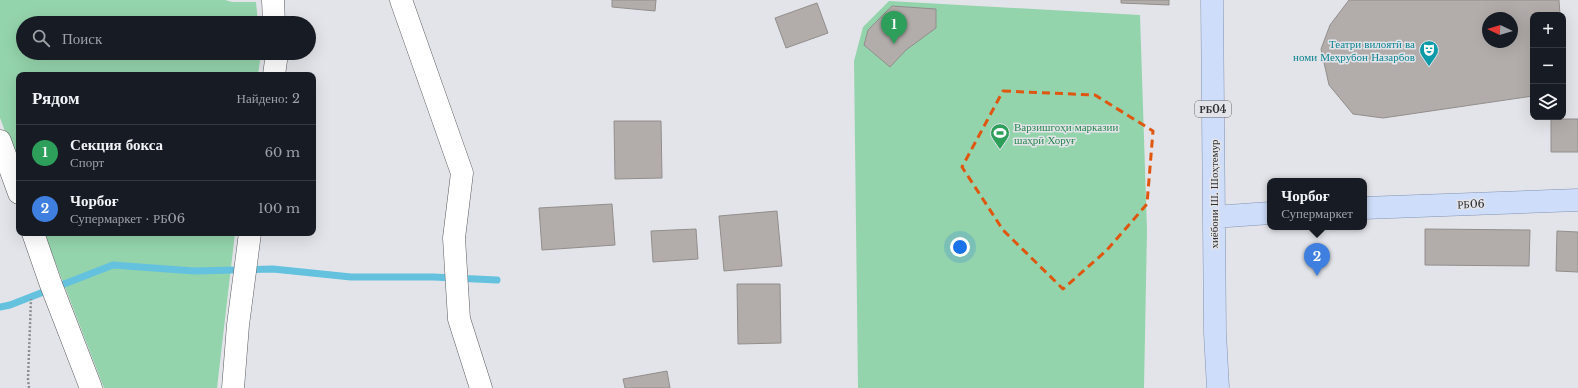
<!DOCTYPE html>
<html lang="ru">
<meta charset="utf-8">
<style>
body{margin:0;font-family:"Libre Baskerville",serif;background:#242831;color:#f1f3f6}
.controls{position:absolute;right:12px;top:12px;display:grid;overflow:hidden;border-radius:8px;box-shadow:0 4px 16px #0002}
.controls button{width:36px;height:36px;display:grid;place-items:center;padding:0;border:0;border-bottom:1px solid #363941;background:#171b24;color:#f1f3f6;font:20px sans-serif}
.compass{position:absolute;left:1482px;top:12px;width:36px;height:36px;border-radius:50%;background:#171b24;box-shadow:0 4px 16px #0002;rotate:274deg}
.you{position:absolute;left:960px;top:247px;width:14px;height:14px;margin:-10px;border:3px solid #fff;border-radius:50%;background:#1a73e8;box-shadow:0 0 0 6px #1a73e833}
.badge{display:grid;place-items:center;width:26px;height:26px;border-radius:50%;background:#0b8043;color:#fff;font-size:13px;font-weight:700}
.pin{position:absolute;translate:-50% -33px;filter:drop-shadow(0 1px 2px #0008)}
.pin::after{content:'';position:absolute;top:21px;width:14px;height:12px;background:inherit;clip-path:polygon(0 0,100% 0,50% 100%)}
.popup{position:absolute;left:1267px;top:178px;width:100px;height:52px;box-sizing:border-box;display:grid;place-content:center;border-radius:8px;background:#171b24;filter:drop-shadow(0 1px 3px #0005);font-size:13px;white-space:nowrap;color:#9ea1a6}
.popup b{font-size:15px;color:#f1f3f6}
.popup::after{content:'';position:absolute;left:50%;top:100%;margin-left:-8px;border:8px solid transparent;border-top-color:#171b24}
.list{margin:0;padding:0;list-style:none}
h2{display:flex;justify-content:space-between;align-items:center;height:52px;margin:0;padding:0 16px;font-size:17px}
h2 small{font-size:13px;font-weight:400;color:#9ea1a6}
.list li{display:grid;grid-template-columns:26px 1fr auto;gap:12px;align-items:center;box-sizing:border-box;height:56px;padding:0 16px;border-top:1px solid #363941}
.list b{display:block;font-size:15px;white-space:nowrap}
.list p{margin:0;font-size:13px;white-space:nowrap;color:#9ea1a6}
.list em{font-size:13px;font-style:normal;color:#9ea1a6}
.icon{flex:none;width:22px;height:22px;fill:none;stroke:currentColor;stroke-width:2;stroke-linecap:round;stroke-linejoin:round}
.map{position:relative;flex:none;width:1578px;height:388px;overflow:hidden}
.search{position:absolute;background:#171b24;box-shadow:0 4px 16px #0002;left:16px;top:16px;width:300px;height:44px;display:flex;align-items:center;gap:10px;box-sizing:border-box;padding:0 14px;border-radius:22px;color:#9ea1a6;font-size:15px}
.panel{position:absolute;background:#171b24;box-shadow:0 4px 16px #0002;left:16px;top:72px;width:300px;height:164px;border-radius:8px}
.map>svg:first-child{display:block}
.green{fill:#94d4ac}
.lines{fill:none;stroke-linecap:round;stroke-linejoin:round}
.stream{stroke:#64c2de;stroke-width:7}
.building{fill:#b2adab;stroke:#928e8c;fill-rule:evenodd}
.minor-casing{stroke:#5b5c60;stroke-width:23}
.major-casing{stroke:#8293b2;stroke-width:23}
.path{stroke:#8e8e92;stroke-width:2.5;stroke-dasharray:2 2;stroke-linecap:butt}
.minor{stroke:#fff;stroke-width:22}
.major{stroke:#cedefa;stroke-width:22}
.marked{fill:none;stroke:#df570e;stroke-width:3;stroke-dasharray:8 5;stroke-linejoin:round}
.labels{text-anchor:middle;stroke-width:3;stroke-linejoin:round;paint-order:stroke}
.shield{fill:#e3e4e9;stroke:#666669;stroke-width:1}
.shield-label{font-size:10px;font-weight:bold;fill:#303032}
.culture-label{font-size:11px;fill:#0d838f;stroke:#e3e4e9;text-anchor:end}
.leisure-label{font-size:11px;fill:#27864d;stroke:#e3e4e9;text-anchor:start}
.street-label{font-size:11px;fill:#303032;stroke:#e3e4e9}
</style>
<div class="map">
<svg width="1578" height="388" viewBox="0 0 1578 388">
<rect width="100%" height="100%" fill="#e3e4e9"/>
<path class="green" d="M0,0H225L232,2H256L258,23H23V53H261L258,75H19V168L0,118Z
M889,1L1140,15L1147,230L1144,388H858L854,61L863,27Z
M44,233H235L217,388H104Z"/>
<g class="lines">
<path class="stream" d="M0,307L10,305L113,265L194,271L273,269L351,277H433L497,280"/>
</g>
<path class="building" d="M612,0H656L655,11L612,7Z
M1121,0H1169V5L1121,3Z
M1349,0H1559L1560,15H1533V96L1383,118L1353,114L1329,85L1321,49L1330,25ZM1488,18H1512V42H1488Z
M817,3L828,33L786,48L775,18Z
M892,6L936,9V28L906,50L890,67L864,45L868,30Z
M1551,119H1578V152H1551Z
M614,121H661L662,178L615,179Z
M612,204L615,245L542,250L539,208Z
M777,211L782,266L724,271L719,216Z
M696,229L698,259L653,262L651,231Z
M1425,229L1530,230L1529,266L1425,265Z
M1557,231L1578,232V272L1556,271Z
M737,284H780L781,343L738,344Z
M667,371L670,388H625L623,379Z"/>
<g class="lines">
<g class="minor-casing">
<path id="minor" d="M273,0L274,23
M401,0L462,173L454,238L459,319L481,388
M274,75L277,53
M0,141L19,193
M33,233L50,282L91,388
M233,388L238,325L250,233"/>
</g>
<g class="major-casing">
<path id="major" d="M1212,0L1215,333L1218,388
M1364,208L1578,200
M1214,217L1270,213"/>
</g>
<path class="path" d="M29,388L28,379L31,299"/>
<use href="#minor" class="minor"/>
<use href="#major" class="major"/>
</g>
<path class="marked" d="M1003,91L1095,95L1153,131L1147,204L1107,250L1063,289L1003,230L962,167Z"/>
<defs>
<g id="theatre-pin" transform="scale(1)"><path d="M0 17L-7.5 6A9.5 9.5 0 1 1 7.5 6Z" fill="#0f9aa8" stroke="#e3e4e9"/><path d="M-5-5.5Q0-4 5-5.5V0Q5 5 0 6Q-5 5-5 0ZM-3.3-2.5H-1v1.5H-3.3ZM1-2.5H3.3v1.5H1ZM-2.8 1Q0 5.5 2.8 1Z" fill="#fff"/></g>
<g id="stadium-pin" transform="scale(1)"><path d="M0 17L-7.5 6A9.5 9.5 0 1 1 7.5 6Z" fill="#2e9e5b" stroke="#e3e4e9"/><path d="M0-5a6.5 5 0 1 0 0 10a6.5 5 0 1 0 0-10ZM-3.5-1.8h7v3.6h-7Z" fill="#fff"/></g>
</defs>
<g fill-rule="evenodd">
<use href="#theatre-pin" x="1429" y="50"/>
<use href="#stadium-pin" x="1000" y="133"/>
</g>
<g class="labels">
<rect class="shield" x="1195" y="101" width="36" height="16" rx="3"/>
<g class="shield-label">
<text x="1213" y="113">РБ04</text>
</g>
<g class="culture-label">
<text x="1415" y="48">Театри вилоятӣ ва<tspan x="1415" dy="13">номи Меҳрубон Назарбов</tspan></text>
</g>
<g class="leisure-label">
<text x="1014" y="131">Варзишгоҳи марказии<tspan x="1014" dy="13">шаҳрӣ Хоруғ</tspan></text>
</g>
<g class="street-label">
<text transform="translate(1214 194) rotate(-90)" y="4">хиёбони Ш. Шоҳтемур</text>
<text transform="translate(1471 204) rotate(-2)" y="4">РБ06</text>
</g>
</g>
</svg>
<div class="controls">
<button>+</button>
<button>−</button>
<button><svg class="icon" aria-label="layers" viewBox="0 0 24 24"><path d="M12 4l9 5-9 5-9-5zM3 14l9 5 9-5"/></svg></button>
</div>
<svg class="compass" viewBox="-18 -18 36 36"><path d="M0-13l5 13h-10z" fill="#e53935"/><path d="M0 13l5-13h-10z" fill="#9ea1a6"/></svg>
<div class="you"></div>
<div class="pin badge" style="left:894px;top:44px;background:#2e9e5b">1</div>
<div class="pin badge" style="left:1317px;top:276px;background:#3f7fe0">2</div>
<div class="popup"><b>Чорбоғ</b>Супермаркет</div>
<div class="search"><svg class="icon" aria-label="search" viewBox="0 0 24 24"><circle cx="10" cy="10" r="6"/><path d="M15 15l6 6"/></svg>Поиск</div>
<section class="panel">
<h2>Рядом<small>Найдено: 2</small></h2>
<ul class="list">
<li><span class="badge" style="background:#2e9e5b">1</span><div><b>Секция бокса</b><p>Спорт</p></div><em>60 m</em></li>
<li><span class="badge" style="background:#3f7fe0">2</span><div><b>Чорбоғ</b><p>Супермаркет · РБ06</p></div><em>100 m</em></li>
</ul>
</section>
</div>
